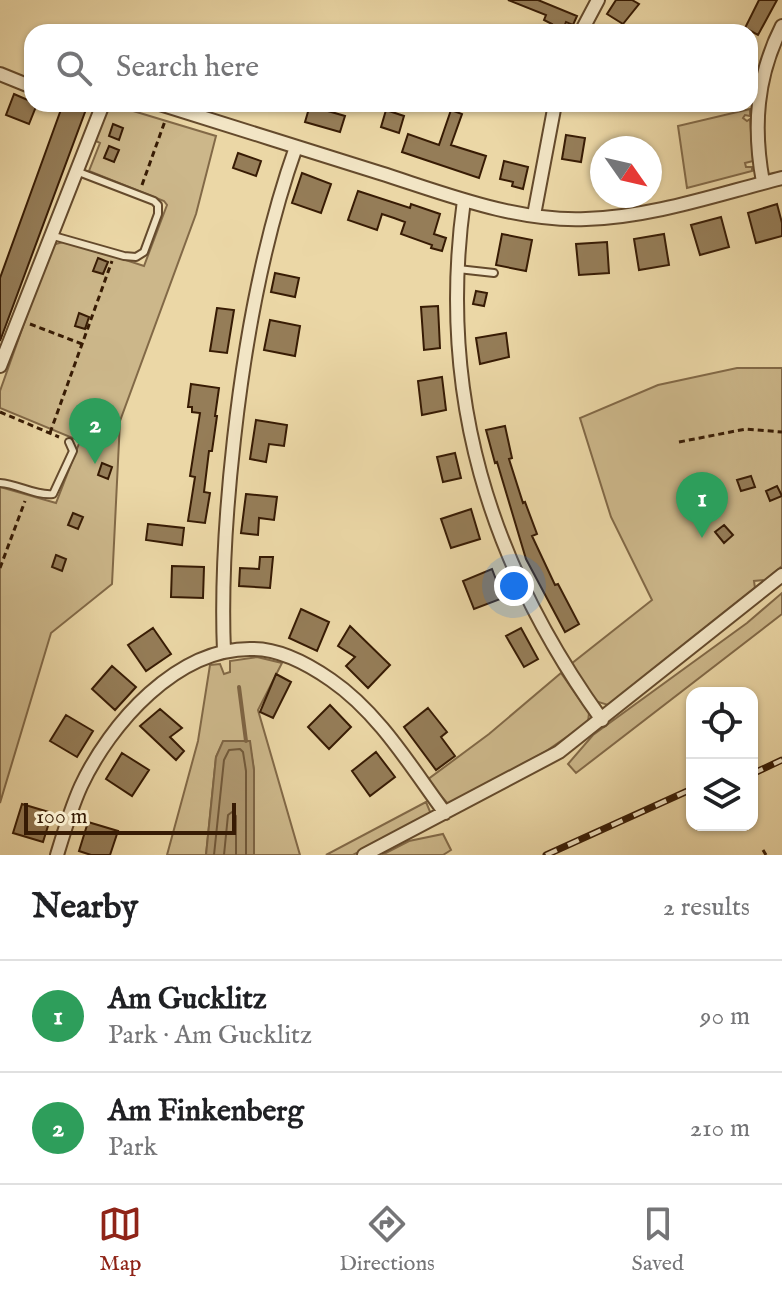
<!DOCTYPE html>
<meta charset="utf-8">
<style>
body{margin:0;font-family:"IM FELL English",serif;background:#f2f2f2;color:#202124}
.controls{position:absolute;right:24px;bottom:24px;display:grid;overflow:hidden;border-radius:16px;box-shadow:0 2px 6px #0004}
.controls button{width:72px;height:72px;display:grid;place-items:center;padding:0;border:0;border-bottom:2px solid #e0e0e0;background:#fff;color:#202124;font:40px sans-serif}
.compass{position:absolute;left:590px;top:136px;width:72px;height:72px;border-radius:50%;background:#fff;box-shadow:0 2px 6px #0004;rotate:124deg}
.scale{position:absolute;left:24px;bottom:20px;width:212px;box-sizing:border-box;padding-left:8px;border:4px solid #371b04;border-top:0;font-size:22px;line-height:28px;white-space:nowrap;color:#371b04;-webkit-text-stroke:6px #f2e5c5;paint-order:stroke}
.you{position:absolute;left:514px;top:586px;width:28px;height:28px;margin:-20px;border:6px solid #fff;border-radius:50%;background:#1a73e8;box-shadow:0 0 0 12px #1a73e833}
.badge{display:grid;place-items:center;width:52px;height:52px;border-radius:50%;background:#8f2418;color:#fff;font-size:26px;font-weight:700}
.pin{position:absolute;translate:-50% -66px;filter:drop-shadow(0 2px 4px #0008)}
.pin::after{content:'';position:absolute;top:42px;width:28px;height:24px;background:inherit;clip-path:polygon(0 0,100% 0,50% 100%)}
.list{margin:0;padding:0;list-style:none}
h2{display:flex;justify-content:space-between;align-items:center;height:104px;margin:0;padding:0 32px;font-size:34px}
h2 small{font-size:26px;font-weight:400;color:#757577}
.list li{display:grid;grid-template-columns:52px 1fr auto;gap:24px;align-items:center;box-sizing:border-box;height:112px;padding:0 32px;border-top:2px solid #e0e0e0}
.list b{display:block;font-size:30px;white-space:nowrap}
.list p{margin:0;font-size:26px;white-space:nowrap;color:#757577}
.list em{font-size:26px;font-style:normal;color:#757577}
.icon{flex:none;width:44px;height:44px;fill:none;stroke:currentColor;stroke-width:2;stroke-linecap:round;stroke-linejoin:round}
.map{position:relative;flex:none;width:782px;height:855px;overflow:hidden}
.search{position:absolute;background:#fff;box-shadow:0 2px 6px #0004;left:24px;right:24px;top:24px;height:88px;display:flex;align-items:center;gap:20px;box-sizing:border-box;padding:0 28px;border-radius:24px;color:#757577;font-size:30px}
.sheet{height:328px;background:#fff}
nav{display:flex;justify-content:space-around;align-items:center;box-sizing:border-box;height:112px;border-top:2px solid #e0e0e0;background:#fff;font-size:22px;color:#757577}
nav a{display:grid;justify-items:center;gap:4px}
nav .on{color:#8f2418}
.map>svg:first-child{display:block}
.green{fill:#ccb78a;stroke:#826947;stroke-width:2}
.water{fill:#ae976f;stroke:#7e6544;stroke-width:2}
.lines{fill:none;stroke-linecap:round;stroke-linejoin:round}
.shore{stroke:#72593a;stroke-width:2}
.stream{stroke:#7e6544;stroke-width:4}
.building{fill:#957d58;stroke:#371b04;stroke-width:2}
.lane-casing{stroke:#644a2c;stroke-width:10}
.street-casing{stroke:#644a2c;stroke-width:16}
.path{stroke:#371b04;stroke-width:3;stroke-dasharray:6 4;stroke-linecap:butt}
.lane{stroke:#f2e5c5;stroke-width:6}
.street{stroke:#f2e5c5;stroke-width:12}
.rail-casing{stroke:#371b04;stroke-width:7}
.rail{stroke:#f2e5c5;stroke-width:4;stroke-dasharray:12;stroke-linecap:butt}
</style>
<div class="map">
<svg width="782" height="855" viewBox="0 0 782 855">
<rect width="100%" height="100%" fill="#ebd7a6"/>
<filter id="stains"><feTurbulence type="fractalNoise" baseFrequency=".0025" numOctaves="4"/><feColorMatrix values="0 0 0 0 .2 0 0 0 0 .09 0 0 0 0 .02 0 0 0 .5 -.17"/></filter>
<radialGradient id="worn" r=".72"><stop offset=".6" stop-color="#630" stop-opacity="0"/><stop offset="1" stop-color="#630" stop-opacity=".3"/></radialGradient>
<path class="green" d="M110,104L216,136L196,214L120,421L112,584L51,633L0,803V487L56,503L80,441L0,408V391L52,245L67,241L144,266L167,205L164,201L89,171L100,143L94,140Z
M750,109V116L745,115L743,118L747,121L750,119L753,161L745,163L746,167H752V171L687,188L678,126Z
M737,368H782V566L765,580L754,581L755,588L608,705L595,701L571,664L652,600L611,517L580,418L658,385Z
M782,593V614L576,773L568,764L593,735L747,623Z
M257,657L282,663L258,710L300,855H254V770L249,741L223,742L216,757L206,855H167L198,741L210,665L220,664L224,674L230,672V661Z
M561,673L589,713L588,722L545,752L448,804L427,780L489,734Z
M426,802L431,814L353,855H326Z
M443,834L451,850L443,855H382L409,841Z"/>
<path class="water" d="M223,741H250L254,770V855H206L216,757Z"/>
<g class="lines">
<path class="shore" d="M214,855L224,760L229,750L240,749L243,752L246,771V855
M224,855L228,815L232,812L236,816V855"/>
<path class="stream" d="M239,687L246,741"/>
</g>
<path class="building" d="M508,0H538L577,16L573,25L566,22L562,32L551,27L552,24L544,20L546,15Z
M616,0H632L639,4L623,24L607,14Z
M759,0H777L758,35L745,28Z
M14,94L37,104L29,124L6,115Z
M63,104H88L0,341V278Z
M318,104L330,106L328,111L345,116L340,132L305,122L310,105L318,107Z
M386,110L404,116L399,133L381,127Z
M451,110L462,114L451,145L486,156L479,178L402,152L408,134L439,145Z
M113,124L123,128L119,140L109,136Z
M566,135L585,138L581,162L562,159Z
M109,146L119,150L114,162L104,158Z
M238,153L261,161L256,176L233,168Z
M504,161L528,167L523,189L512,186L513,182L500,179Z
M302,173L331,184L321,213L292,203Z
M358,191L410,208L411,204L440,214L434,234L446,238L442,251L431,248L432,245L401,234L405,222L394,218L382,214L377,230L348,220Z
M777,204L782,223V236L756,243L748,213Z
M721,217L729,247L700,255L691,225Z
M502,234L532,240L526,271L496,265Z
M664,234L669,265L639,270L634,239Z
M607,242L609,273L579,275L576,244Z
M98,258L108,262L103,274L93,271Z
M275,273L299,278L295,297L271,292Z
M476,291L487,293L484,306L473,304Z
M438,306L440,348L424,350L421,307Z
M217,308L234,310L227,353L210,351Z
M79,313L89,317L85,329L75,326Z
M270,320L300,326L295,356L264,350Z
M506,333L509,357L480,364L476,338Z
M442,377L446,410L422,415L418,381Z
M191,384L219,388L215,416H217L212,451H209L204,492L210,493L205,523L188,521L195,477L190,476L200,413L192,412V407H188Z
M256,420L287,425L284,446L269,444L266,462L250,459Z
M505,426L512,458L509,459L523,503L525,502L537,534L532,536L555,585L558,584L579,624L565,632L526,559L497,462L495,463L486,430Z
M455,453L461,478L443,482L437,457Z
M102,463L112,467L108,479L98,475Z
M751,476L755,487L741,491L737,480Z
M777,486L782,496L770,501L766,491Z
M246,494L277,497L274,520L259,518L258,535L241,533Z
M471,509L480,539L451,548L441,519Z
M73,513L83,517L78,529L68,525Z
M148,524L184,528L182,545L146,540Z
M724,525L733,535L724,543L715,532Z
M56,555L66,559L62,571L52,567Z
M260,557H273L270,588L239,586L240,568L259,569Z
M172,566L204,567L203,598L171,597Z
M492,569L503,598L474,609L463,581Z
M301,609L329,622L317,651L289,638Z
M350,626L390,665L368,688L346,666L355,657L338,646Z
M153,628L171,654L146,671L128,645Z
M521,628L538,659L524,667L506,636Z
M112,666L136,687L115,710L92,689Z
M276,674L291,682L273,718L260,712Z
M330,705L351,727L329,749L308,727Z
M428,708L447,732L441,737L455,756L436,770L404,727Z
M160,709L182,728L170,737L184,751L176,760L140,726Z
M66,715L93,731L77,757L50,741Z
M376,752L395,777L370,796L352,771Z
M122,753L149,770L132,796L106,779Z
M22,804L52,813L43,842L13,833Z
M88,822L118,831L110,855H91L79,851Z"/>
<g class="lines">
<g class="lane-casing">
<path id="lane" d="M50,235L124,256L136,257L144,252L158,214V205L154,201L76,171
M458,269L494,273
M0,483C18,484 35,496 53,494L73,451L69,442"/>
</g>
<g class="street-casing">
<path id="street" d="M581,32L598,0
M0,74L32,87
M160,104C233,127 307,150 380,173C446,194 516,222 586,219C653,217 718,194 782,178
M763,182C753,128 756,77 782,26
M464,200C437,394 489,563 602,720
M534,215L555,104
M0,366L103,104
M224,652C221,580 226,510 234,439C245,340 263,240 296,147
M57,855C64,832 71,808 81,786C110,724 177,647 253,649C280,649 308,664 331,680C379,713 411,767 445,813
M364,855L559,752L782,575"/>
</g>
<path class="path" d="M142,185L165,121
M30,324L82,344
M0,412L59,437
M50,433L112,261
M679,442L746,429L782,432
M0,568L25,501
M763,850L766,855"/>
<use href="#lane" class="lane"/>
<use href="#street" class="street"/>
<g class="rail-casing">
<path id="rail" d="M752,774L782,760
M546,855L692,789"/>
</g>
<use href="#rail" class="rail"/>
</g>
<rect width="100%" height="100%" filter="url(#stains)"/>
<rect width="100%" height="100%" fill="url(#worn)"/>
</svg>
<div class="controls">
<button><svg class="icon" aria-label="locate" viewBox="0 0 24 24"><circle cx="12" cy="12" r="6"/><path d="M12 2v4M12 18v4M2 12h4M18 12h4"/></svg></button>
<button><svg class="icon" aria-label="layers" viewBox="0 0 24 24"><path d="M12 4l9 5-9 5-9-5zM3 14l9 5 9-5"/></svg></button>
</div>
<svg class="compass" viewBox="-18 -18 36 36"><path d="M0-13l5 13h-10z" fill="#e53935"/><path d="M0 13l5-13h-10z" fill="#757577"/></svg>
<div class="scale">100 m</div>
<div class="you"></div>
<div class="pin badge" style="left:702px;top:538px;background:#2e9e5b">1</div>
<div class="pin badge" style="left:95px;top:464px;background:#2e9e5b">2</div>
<div class="search"><svg class="icon" aria-label="search" viewBox="0 0 24 24"><circle cx="10" cy="10" r="6"/><path d="M15 15l6 6"/></svg>Search here</div>
</div>
<section class="sheet">
<h2>Nearby<small>2 results</small></h2>
<ul class="list">
<li><span class="badge" style="background:#2e9e5b">1</span><div><b>Am Gucklitz</b><p>Park · Am Gucklitz</p></div><em>90 m</em></li>
<li><span class="badge" style="background:#2e9e5b">2</span><div><b>Am Finkenberg</b><p>Park</p></div><em>210 m</em></li>
</ul>
</section>
<nav>
<a class="on"><svg class="icon" aria-label="map" viewBox="0 0 24 24"><path d="M3 6l6-2 6 2 6-2v14l-6 2-6-2-6 2zM9 4v14M15 6v14"/></svg>Map</a>
<a><svg class="icon" aria-label="directions" viewBox="0 0 24 24"><path d="M12 3l9 9-9 9-9-9zM9 14v-3h6M13 9l2 2-2 2"/></svg>Directions</a>
<a><svg class="icon" aria-label="saved" viewBox="0 0 24 24"><path d="M7 4h10v16l-5-4-5 4z"/></svg>Saved</a>
</nav>
